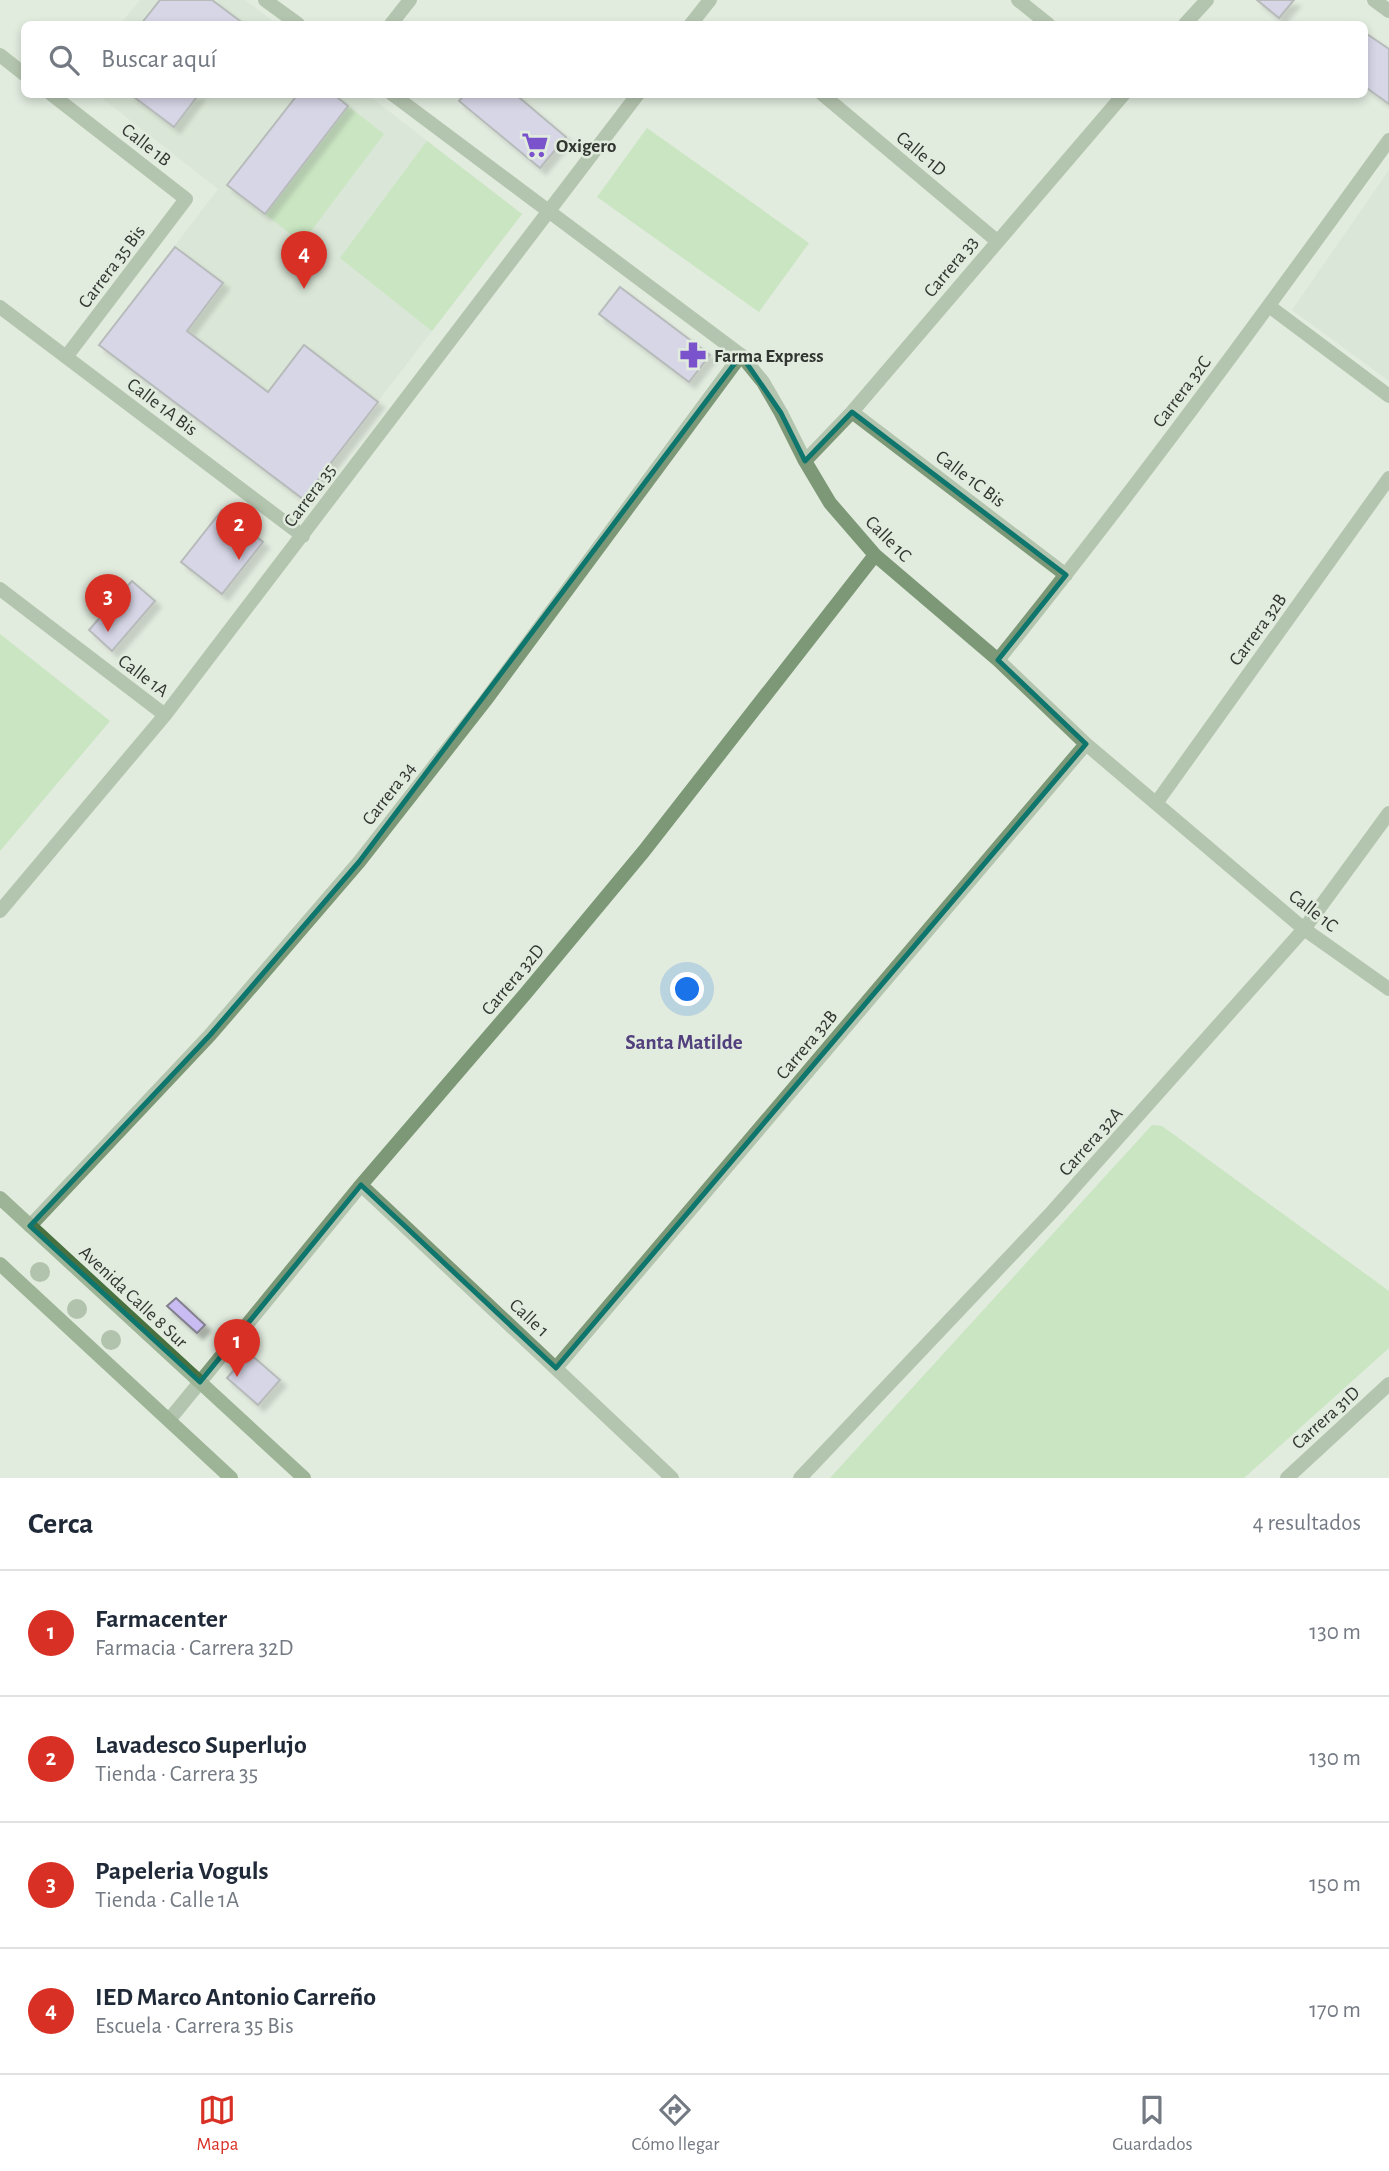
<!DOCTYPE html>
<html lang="es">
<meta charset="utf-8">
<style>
body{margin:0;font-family:"Alegreya Sans",sans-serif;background:#f6f6f7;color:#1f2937}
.you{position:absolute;left:688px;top:990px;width:24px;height:24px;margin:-18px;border:5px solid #fff;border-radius:50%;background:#1a73e8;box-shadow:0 0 0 10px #1a73e833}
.badge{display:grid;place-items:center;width:46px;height:46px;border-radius:50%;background:#d93025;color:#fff;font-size:23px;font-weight:700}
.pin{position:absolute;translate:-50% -58px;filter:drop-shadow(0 2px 4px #0008)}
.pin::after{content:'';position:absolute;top:37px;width:24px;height:21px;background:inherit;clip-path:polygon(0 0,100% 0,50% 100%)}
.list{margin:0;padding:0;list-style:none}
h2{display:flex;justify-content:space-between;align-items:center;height:91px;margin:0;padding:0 28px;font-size:30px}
h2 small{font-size:23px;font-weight:400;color:#747a83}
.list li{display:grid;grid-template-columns:46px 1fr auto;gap:21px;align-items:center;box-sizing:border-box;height:126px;padding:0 28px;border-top:2px solid #e0e1e3}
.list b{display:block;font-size:26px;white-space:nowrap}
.list p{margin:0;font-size:23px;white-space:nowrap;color:#747a83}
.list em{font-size:23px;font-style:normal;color:#747a83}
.icon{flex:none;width:38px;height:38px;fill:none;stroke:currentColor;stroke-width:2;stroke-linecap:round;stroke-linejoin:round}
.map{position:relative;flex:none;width:1389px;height:1478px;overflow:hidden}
.search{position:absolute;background:#fff;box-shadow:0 4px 10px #0003;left:21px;right:21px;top:21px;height:77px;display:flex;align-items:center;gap:18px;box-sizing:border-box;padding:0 24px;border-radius:10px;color:#747a83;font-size:26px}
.sheet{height:595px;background:#fff}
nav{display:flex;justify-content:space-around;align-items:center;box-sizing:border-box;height:98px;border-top:2px solid #e0e1e3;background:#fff;font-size:19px;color:#747a83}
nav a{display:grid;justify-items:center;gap:4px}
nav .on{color:#d93025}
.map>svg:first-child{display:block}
.built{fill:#d1e1ce}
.green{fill:#aade9d}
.building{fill:#c8bcf2;stroke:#83808e;stroke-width:2;filter:url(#shadow)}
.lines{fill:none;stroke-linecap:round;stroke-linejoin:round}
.minor{stroke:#7d9876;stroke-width:14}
.tertiary{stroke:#7d9876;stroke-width:14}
.secondary{stroke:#497140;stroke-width:14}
.tree{fill:#77926f}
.marked{fill:none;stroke:#0f766e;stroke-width:5;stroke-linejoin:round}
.labels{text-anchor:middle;stroke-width:5;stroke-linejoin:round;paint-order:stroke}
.street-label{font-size:19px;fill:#323631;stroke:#e1ebde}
.poi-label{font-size:19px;font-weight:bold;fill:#323631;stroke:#e1ebde;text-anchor:start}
.neighbourhood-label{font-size:21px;font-weight:bold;fill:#51407d;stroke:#e1ebde}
</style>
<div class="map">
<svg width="1389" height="1478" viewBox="0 0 1389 1478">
<defs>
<filter id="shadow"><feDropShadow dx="6" dy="6" stdDeviation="2" flood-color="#0004"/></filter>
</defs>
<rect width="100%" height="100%" fill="#e1ebde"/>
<path class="built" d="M140,0H245L277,24H120Z
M98,95H368L522,214L303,499L99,345L218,189Z
M1389,170V381L1292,310Z"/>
<path class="green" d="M348,106L384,134L302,243L265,214Z
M647,128L809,243L759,312L597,197Z
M427,141L522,214L432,331L340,258Z
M0,634L110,721L0,851Z
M1152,1125L1162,1126L1389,1291V1348L1244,1478H830Z"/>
<path class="building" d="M160,0H212L244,24H141Z
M1257,0H1294L1279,18Z
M1364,32L1389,49V104L1364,86Z
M130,94H199L174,127Z
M298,94H333L348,106L265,214L227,185Z
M465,94H515L566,137L540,168L459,101Z
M175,247L223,283L187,331L268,392L304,345L378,402L303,499L99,345Z
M620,287L710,355L689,382L599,314Z
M222,510L263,542L222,594L181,562Z
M132,581L155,601L112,651L89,630Z
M176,1298L205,1325L197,1333L167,1306Z
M249,1353L280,1380L258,1405L227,1378Z"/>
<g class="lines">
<path class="minor" d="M265,0L298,24
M1018,0L1048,24
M391,24L410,0
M691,24L710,0
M1185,24L1207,0
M0,55L24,74
M51,94L186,199L66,357
M392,94L741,355L763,382L781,413L805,461L830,503L875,555L998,660L1086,744L1304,929L1389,989
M822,94L997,241
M1269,306L1389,396
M0,307L303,536
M852,412L1066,575
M805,461L852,412L1124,94
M0,589L165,715
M998,660C1134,491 1262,316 1389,140
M1157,802L1389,478
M0,911L165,715L638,94
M361,1185L672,1478
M30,1226L210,1035L359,862L485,701L741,355
M556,1368L1086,744
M169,1420L361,1185L526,993L644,851L875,555
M800,1478L1052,1212L1304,929L1389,813
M1287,1478L1389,1384"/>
<path class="tertiary" d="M1374,0L1389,11"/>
<path class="secondary" d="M0,1198L304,1478
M0,1264L231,1478"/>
</g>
<g class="tree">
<circle cx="40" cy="1272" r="10"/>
<circle cx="77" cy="1309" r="10"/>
<circle cx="111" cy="1340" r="10"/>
</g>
<path d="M0 0H1389V1478H0ZM741,355L781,413L805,461L852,412L1066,575L998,660L1086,744L556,1368L361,1185L200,1382L30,1226L210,1035L359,862Z" fill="#e1ebde" fill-opacity=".55" fill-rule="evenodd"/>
<path class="marked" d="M741,355L781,413L805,461L852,412L1066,575L998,660L1086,744L556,1368L361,1185L200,1382L30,1226L210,1035L359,862Z"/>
<defs>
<g id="supermarket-bare" transform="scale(2.1)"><path d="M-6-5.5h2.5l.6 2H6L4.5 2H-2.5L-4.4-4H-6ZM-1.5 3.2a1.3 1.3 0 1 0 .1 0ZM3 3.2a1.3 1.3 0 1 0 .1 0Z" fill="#7a53cc" stroke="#e1ebde" stroke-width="2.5" paint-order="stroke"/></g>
<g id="pharmacy-bare" transform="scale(2.1)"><path d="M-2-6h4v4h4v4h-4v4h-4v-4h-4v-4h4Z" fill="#7a53cc" stroke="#e1ebde" stroke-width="2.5" paint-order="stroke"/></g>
</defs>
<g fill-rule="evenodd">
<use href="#supermarket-bare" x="535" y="145"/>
<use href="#pharmacy-bare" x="693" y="355"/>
</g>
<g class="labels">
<g class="street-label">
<text transform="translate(147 144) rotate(38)" y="7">Calle 1B</text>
<text transform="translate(922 153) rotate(40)" y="7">Calle 1D</text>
<text transform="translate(111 266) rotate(-53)" y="7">Carrera 35 Bis</text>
<text transform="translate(950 266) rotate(-50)" y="7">Carrera 33</text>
<text transform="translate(1181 391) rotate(-53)" y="7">Carrera 32C</text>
<text transform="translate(163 406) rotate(37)" y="7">Calle 1A Bis</text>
<text transform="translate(971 478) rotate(37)" y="7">Calle 1C Bis</text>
<text transform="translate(309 495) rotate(-53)" y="7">Carrera 35</text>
<text transform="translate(889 538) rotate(45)" y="7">Calle 1C</text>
<text transform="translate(1257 629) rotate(-54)" y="7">Carrera 32B</text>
<text transform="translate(144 675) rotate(37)" y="7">Calle 1A</text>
<text transform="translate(388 793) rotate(-52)" y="7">Carrera 34</text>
<text transform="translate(1314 910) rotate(38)" y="7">Calle 1C</text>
<text transform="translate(512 979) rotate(-50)" y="7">Carrera 32D</text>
<text transform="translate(806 1044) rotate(-50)" y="7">Carrera 32B</text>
<text transform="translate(1090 1141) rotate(-48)" y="7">Carrera 32A</text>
<text transform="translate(134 1296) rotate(43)" y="7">Avenida Calle 8 Sur</text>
<text transform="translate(530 1317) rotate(43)" y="7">Calle 1</text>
<text transform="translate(1325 1417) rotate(-42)" y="7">Carrera 31D</text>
</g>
<g class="poi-label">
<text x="556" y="152">Oxigero</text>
<text x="714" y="362">Farma Express</text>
</g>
<g class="neighbourhood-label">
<text x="684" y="1049">Santa Matilde</text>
</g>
</g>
</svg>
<div class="you"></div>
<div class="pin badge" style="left:237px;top:1377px">1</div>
<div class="pin badge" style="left:239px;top:560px">2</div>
<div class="pin badge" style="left:108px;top:632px">3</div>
<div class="pin badge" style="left:304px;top:289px">4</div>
<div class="search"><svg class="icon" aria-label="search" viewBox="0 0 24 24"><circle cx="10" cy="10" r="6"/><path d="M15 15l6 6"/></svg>Buscar aquí</div>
</div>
<section class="sheet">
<h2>Cerca<small>4 resultados</small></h2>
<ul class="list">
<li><span class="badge">1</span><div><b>Farmacenter</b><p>Farmacia · Carrera 32D</p></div><em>130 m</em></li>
<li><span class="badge">2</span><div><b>Lavadesco Superlujo</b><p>Tienda · Carrera 35</p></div><em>130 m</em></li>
<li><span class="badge">3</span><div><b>Papeleria Voguls</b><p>Tienda · Calle 1A</p></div><em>150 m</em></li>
<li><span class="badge">4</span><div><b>IED Marco Antonio Carreño</b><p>Escuela · Carrera 35 Bis</p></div><em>170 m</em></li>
</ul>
</section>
<nav>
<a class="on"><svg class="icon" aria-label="map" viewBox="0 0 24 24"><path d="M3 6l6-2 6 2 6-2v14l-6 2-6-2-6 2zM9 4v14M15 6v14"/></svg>Mapa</a>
<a><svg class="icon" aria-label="directions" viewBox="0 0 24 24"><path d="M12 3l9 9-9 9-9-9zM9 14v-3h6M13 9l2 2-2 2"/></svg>Cómo llegar</a>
<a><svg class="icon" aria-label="saved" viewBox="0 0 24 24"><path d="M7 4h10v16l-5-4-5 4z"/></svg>Guardados</a>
</nav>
